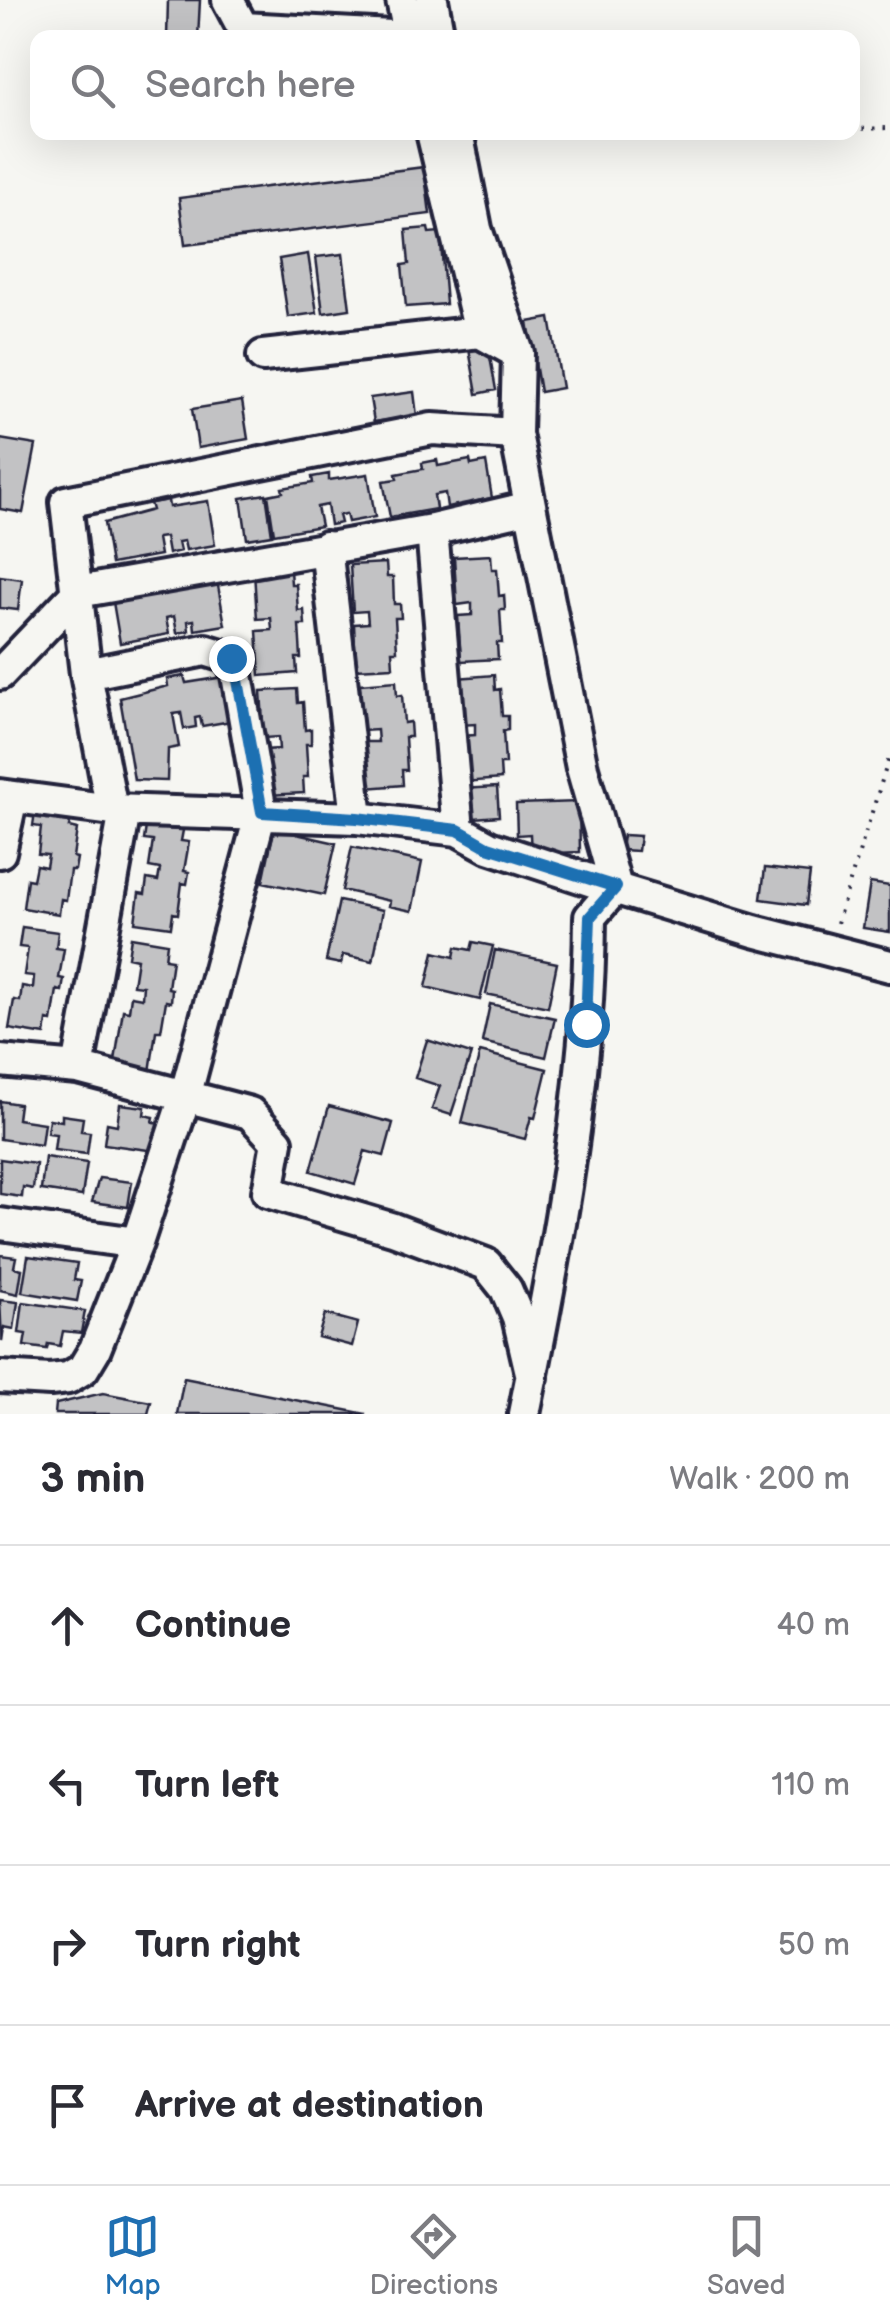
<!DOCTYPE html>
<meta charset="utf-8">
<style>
body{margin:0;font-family:"Balsamiq Sans",sans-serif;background:#f7f7f7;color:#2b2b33}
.stop{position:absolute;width:30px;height:30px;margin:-22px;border:8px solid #1f6fb2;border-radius:50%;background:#fff}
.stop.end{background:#1f6fb2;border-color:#fff;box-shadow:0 2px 10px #0008}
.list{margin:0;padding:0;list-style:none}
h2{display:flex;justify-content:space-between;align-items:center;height:130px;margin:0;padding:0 40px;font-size:42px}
h2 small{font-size:32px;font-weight:400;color:#7c7c81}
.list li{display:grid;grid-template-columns:65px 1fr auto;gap:30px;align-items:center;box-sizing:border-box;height:160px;padding:0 40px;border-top:2px solid #e1e1e2}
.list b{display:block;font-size:38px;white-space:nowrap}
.list em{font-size:32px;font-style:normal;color:#7c7c81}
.icon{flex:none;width:55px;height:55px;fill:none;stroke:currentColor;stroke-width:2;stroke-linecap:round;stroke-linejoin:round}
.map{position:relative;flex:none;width:890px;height:1414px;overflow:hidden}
.search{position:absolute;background:#fff;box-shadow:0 10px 40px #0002;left:30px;right:30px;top:30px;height:110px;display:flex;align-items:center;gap:25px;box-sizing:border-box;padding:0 35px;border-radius:20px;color:#7c7c81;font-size:38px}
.sheet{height:770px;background:#fff}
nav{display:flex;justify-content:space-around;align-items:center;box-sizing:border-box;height:140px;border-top:2px solid #e1e1e2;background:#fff;font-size:28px;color:#7c7c81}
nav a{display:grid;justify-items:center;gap:5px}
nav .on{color:#1f6fb2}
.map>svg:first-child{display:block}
.building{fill:#c2c2c4;stroke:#22223b;stroke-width:2.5}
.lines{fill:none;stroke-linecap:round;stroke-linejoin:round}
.minor-casing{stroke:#22223b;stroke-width:38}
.path{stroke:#22223b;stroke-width:4;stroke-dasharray:2.5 8;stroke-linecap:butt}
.minor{stroke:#f6f6f2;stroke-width:30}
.route{stroke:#1f6fb2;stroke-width:12}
</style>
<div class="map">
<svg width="890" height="1414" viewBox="0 0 890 1414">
<rect width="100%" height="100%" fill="#f6f6f2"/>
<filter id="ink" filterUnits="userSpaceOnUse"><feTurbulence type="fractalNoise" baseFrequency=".01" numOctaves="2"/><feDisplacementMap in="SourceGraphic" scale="20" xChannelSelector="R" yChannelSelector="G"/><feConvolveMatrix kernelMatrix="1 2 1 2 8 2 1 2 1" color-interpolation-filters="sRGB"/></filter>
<g filter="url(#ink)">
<path class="building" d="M168,0H200L198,38H167Z
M424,167L430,214L185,245L179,198Z
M428,228L429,233L440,232L446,304L406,307L402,265L409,264L406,230Z
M308,254L317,313L288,317L279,259Z
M343,254L350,309L323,313L316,257Z
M550,318L562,388L540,392L528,322Z
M488,346L496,390L477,394L469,349Z
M414,392L417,416L374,422L370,398Z
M242,401L248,439L198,448L192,409Z
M0,439L36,445L23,513L0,509Z
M437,460L438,466L470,460L471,465L486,462L492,498L447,507L445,493L434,495L436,509L390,517L383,481L397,479L396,474L423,469L422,463Z
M329,474V480L368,474L375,517L348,522L346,514L339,515L341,523L330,525L327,505L317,507L321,526L274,534L268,495L283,492L282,488L313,483L312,477Z
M266,494L272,535L247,539L241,498Z
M168,500L169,507L208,501L215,545L186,550L184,541L178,542L180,551L168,554L165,537L157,538L160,555L111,564L104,523L152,510L150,503Z
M491,555L492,569H497L499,596L504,595L505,610H500L502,643H497L498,659L461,661L458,616L472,615V603L457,605L454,557Z
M386,563L387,577H393L394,604H400L401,618H395L397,651H392L393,667L356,669L354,624L368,623L367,611L353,612L350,565Z
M290,570L291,584H296L298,611L304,610L305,625H299L301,658H296L297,673L260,676L257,631L272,630L271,618L257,619L254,572Z
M0,576L22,579L18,610L0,608Z
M217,580L225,625L195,630L194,620L188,621L189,631L177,633L174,616L166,618L169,634L120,643L113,602L132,598L131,595Z
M494,675L495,690L500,689L502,716H508V730L503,731L505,764H500L501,779L464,782L461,736L475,735V724L460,725L457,678Z
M184,676L186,683L224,677L231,721L202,726L200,717L195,718L196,727L184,729L181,713L173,714L179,747L168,749L167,781L134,780L120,698L168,686L167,679Z
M396,681L397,696L402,695L404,723L410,722L411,737H405L407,770H402L403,785L366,788L363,742H378L377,730L363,731L360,684Z
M297,689L298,703L303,702L305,730L311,729V744H306L308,777H303L304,793L267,795L264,750L279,749L278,737L264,738L261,691Z
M497,787L499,816L461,819L460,789Z
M579,802L580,852L531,854L530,834L517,835L516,804Z
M36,806L72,812L69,827L77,829L73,857L77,858L75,870H70L66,900L61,899L59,914L23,908L27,879L33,880L36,865L46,867L48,855L38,854L41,827L33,826Z
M147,820L184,825L181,841L189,842L184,871L189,872L187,884L182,883L178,914L173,913L171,927L135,922L139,893L145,894L147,879L158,881L160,869L149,867L153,841L144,840Z
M274,829L336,843L324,895L263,882Z
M623,835L640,836L638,851L621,850Z
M352,847L422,862L412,911L389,906L390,901L342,890Z
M765,868L810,873L806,905L761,899Z
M870,883L890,886V932L863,928Z
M339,901L383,910L373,961L343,955L341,964L326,961Z
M22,927L58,932L56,948L64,949L59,978L64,979L62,991L57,990L52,1021L47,1020L45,1035L9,1029L14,1000L20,1001L22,986L33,988L34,976L24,975L28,948L19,947Z
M131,937L167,943L165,959L172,960L168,988L172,989L171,1002L166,1001L161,1031H156L150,1072L114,1067L123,1010L129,1011L131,996L142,998L143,986L133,985L137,959L128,957Z
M473,942L493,946L480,1000L426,987L434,952L454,957L456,947L471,950Z
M495,950L557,963L548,1007L486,994Z
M490,1004L555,1018L546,1057L482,1042Z
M427,1040L471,1054L451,1115L432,1109L440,1086L415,1078Z
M480,1052L547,1069L535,1118L531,1117L525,1139L462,1123Z
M0,1101L19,1104L17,1119L44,1123L41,1145L0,1139Z
M120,1104L145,1107L144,1115L154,1117L153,1122L167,1124L163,1152L104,1144L107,1123L117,1125Z
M329,1106L393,1123L384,1156L365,1151L355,1184L311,1171Z
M62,1115L83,1118L81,1131L90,1132L87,1154L54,1150L56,1134L47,1133L49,1119L62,1121Z
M45,1157L87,1163L82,1196L41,1190Z
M0,1159L36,1164L33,1189L23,1187L22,1197L0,1194Z
M99,1178L132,1182L128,1207L92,1202Z
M0,1255L16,1257L14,1267L22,1269L18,1294L0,1290Z
M28,1256L77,1263L74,1280L81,1281L77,1301L22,1292Z
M0,1300L18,1302L14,1329L4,1327L2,1341Z
M23,1302L85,1311L81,1333L63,1331L60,1346L48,1344L47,1349L24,1346L26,1334L19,1333Z
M325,1314L358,1323L352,1346L318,1337Z
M184,1378L366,1414H177Z
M103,1393L151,1402L148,1414H55L56,1404Z"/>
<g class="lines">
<g class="minor-casing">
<path id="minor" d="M228,0L243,28L410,37L402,0
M432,0L439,38
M432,132L480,332L518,353
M457,132L476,229L518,353L516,434L582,768L616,887
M263,356L480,332
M432,530L458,830
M326,547L357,818
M0,674L78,592L432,530L530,507
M0,795L112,810L357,818L458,830L489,847L620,890L754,931L890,966
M112,810L86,674L66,502L432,429L516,434
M0,852L12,797
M0,1061L78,1068L250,1113L277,1142L268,1192L393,1229L486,1264L506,1289L518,1317L532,1377
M78,1068L125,811
M0,1224L137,1243
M0,1377L50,1380L68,1378L83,1369L95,1349L137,1243L185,1097L261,812L237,675L231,658L205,650L86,674
M524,1414C557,1250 589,1084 590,917L616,887"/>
</g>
<path class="path" d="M852,129L890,128
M837,923L890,755"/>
<use href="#minor" class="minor"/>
</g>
</g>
<g class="lines" filter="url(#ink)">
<path class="route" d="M231,658L237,675L262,812L357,818L458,830L488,847L616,887L590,917L586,1024"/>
</g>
</svg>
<div class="stop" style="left:586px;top:1024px"></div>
<div class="stop end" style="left:231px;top:658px"></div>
<div class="search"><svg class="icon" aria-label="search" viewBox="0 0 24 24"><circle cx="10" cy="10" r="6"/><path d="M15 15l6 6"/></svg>Search here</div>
</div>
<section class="sheet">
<h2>3 min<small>Walk · 200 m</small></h2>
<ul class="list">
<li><svg class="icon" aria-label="ahead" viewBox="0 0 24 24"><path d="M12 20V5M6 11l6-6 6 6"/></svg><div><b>Continue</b></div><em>40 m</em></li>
<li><svg class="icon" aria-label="left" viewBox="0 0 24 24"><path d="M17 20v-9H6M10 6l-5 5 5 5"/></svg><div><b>Turn left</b></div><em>110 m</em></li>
<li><svg class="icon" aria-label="right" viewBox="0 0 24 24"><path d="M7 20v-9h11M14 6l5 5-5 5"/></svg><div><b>Turn right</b></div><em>50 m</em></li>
<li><svg class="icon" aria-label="arrive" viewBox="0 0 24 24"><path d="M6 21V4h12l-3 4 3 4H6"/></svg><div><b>Arrive at destination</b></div></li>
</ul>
</section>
<nav>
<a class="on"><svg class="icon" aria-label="map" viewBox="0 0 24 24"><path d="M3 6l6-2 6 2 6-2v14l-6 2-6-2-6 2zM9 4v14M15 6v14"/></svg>Map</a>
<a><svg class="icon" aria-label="directions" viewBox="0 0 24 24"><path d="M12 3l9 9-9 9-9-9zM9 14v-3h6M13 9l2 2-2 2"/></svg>Directions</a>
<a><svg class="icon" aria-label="saved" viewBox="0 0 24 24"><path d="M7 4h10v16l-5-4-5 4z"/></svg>Saved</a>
</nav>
